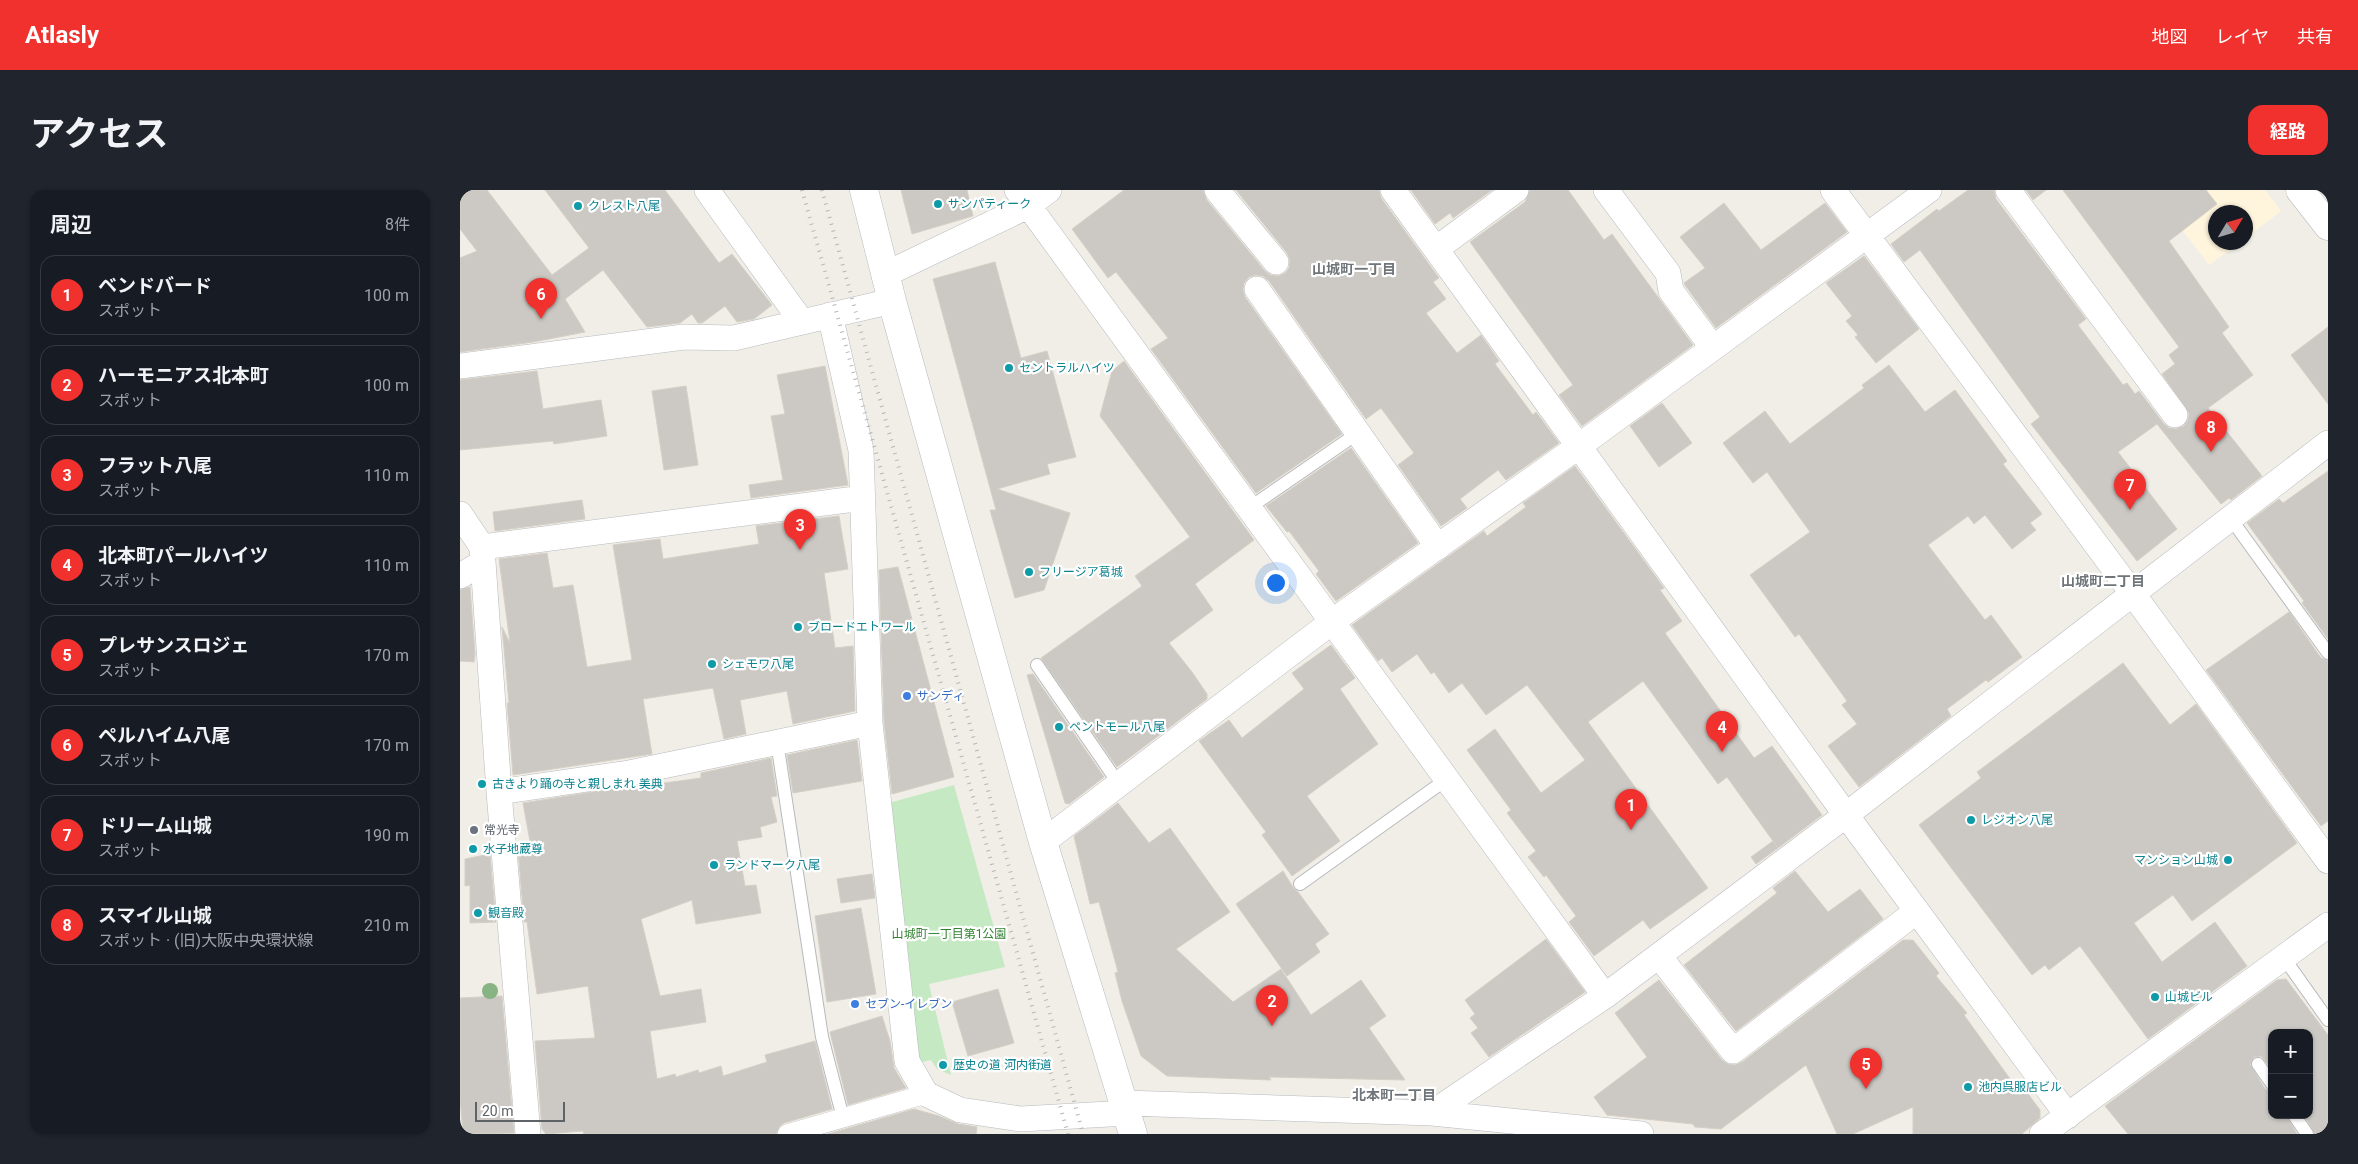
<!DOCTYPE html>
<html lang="ja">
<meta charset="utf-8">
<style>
body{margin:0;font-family:Roboto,"Noto Sans JP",sans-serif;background:#20242c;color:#f1f3f6}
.controls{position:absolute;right:15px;bottom:15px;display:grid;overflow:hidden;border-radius:10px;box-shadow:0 1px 4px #0004}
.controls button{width:45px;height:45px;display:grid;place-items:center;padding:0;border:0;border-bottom:1px solid #363941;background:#171b24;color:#f1f3f6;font:25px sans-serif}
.compass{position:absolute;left:1748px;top:15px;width:45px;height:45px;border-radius:50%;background:#171b24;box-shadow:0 1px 4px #0004;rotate:52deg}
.scale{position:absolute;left:15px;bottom:12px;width:90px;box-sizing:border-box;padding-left:5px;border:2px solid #5e6367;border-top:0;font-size:14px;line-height:18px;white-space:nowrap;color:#5e6367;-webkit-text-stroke:4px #fff;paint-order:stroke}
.you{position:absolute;left:815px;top:392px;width:18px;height:18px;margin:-12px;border:4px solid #fff;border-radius:50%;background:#1a73e8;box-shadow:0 0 0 8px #1a73e833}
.badge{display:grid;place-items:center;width:32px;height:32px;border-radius:50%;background:#f0312e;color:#fff;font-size:16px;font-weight:700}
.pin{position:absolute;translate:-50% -41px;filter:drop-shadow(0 1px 2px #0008)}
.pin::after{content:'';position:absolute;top:26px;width:18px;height:15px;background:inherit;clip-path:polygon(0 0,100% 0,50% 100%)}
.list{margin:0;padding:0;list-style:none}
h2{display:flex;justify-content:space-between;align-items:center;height:65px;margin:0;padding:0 20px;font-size:21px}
h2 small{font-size:16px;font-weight:400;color:#9ea1a6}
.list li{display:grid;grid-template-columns:32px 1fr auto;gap:15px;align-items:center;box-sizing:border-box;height:80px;margin:0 10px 10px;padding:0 10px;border:1px solid #363941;border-radius:15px}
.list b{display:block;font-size:19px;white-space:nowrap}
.list p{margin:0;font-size:16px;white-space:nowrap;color:#9ea1a6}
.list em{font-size:16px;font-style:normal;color:#9ea1a6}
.map{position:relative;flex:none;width:1868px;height:944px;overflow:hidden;border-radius:15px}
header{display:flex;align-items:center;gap:30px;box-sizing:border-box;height:70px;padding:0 25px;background:#f0312e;color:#fff}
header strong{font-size:24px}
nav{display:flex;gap:28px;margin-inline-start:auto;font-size:18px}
.intro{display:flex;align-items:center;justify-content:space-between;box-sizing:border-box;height:120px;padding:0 30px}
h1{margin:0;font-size:35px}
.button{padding:12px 22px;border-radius:15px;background:#f0312e;color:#fff;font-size:18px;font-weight:700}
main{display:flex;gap:30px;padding:0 30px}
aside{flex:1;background:#171b24;border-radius:15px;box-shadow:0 1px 4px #0004}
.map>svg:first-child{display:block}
.commercial{fill:#fff5dd}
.green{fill:#c5e9c3}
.building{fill:#ccc9c4;stroke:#d6cfc5}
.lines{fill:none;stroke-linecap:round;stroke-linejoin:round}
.service-casing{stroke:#b7babd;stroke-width:14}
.pedestrian-casing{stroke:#b7babd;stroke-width:20}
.minor-casing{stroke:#b7babd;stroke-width:26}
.tertiary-casing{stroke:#b7babd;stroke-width:29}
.service{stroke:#fff;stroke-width:12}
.pedestrian{stroke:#fff;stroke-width:19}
.minor{stroke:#fff;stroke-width:25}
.tertiary{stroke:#fff;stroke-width:28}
.rail{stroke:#b5b6b7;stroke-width:4;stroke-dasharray:1 6;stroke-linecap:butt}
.tree{fill:#88b383}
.culture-dot{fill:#0f9aa8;stroke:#fff;stroke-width:2}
.shop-dot{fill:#3f7fe0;stroke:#fff;stroke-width:2}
.worship-dot{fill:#6b7280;stroke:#fff;stroke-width:2}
.labels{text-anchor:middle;stroke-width:4.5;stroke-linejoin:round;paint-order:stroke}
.culture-label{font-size:12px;fill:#0d838f;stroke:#fff;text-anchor:start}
.shop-label{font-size:12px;fill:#366cbe;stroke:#fff;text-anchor:start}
.worship-label{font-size:12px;fill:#5b616d;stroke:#fff;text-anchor:start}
.park-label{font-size:12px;fill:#328231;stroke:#fff}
.neighbourhood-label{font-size:14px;font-weight:bold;fill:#6f7579;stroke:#fff}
</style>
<header>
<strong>Atlasly</strong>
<nav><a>地図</a><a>レイヤ</a><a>共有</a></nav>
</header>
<div class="intro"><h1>アクセス</h1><a class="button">経路</a></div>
<main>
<aside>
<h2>周辺<small>8件</small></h2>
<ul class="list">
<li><span class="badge">1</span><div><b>ベンドバード</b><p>スポット</p></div><em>100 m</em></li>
<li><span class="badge">2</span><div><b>ハーモニアス北本町</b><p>スポット</p></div><em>100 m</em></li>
<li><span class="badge">3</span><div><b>フラット八尾</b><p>スポット</p></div><em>110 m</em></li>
<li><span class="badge">4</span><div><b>北本町パールハイツ</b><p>スポット</p></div><em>110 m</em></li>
<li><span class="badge">5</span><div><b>プレサンスロジェ</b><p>スポット</p></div><em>170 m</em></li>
<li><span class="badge">6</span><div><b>ペルハイム八尾</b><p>スポット</p></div><em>170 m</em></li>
<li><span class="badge">7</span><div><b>ドリーム山城</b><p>スポット</p></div><em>190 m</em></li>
<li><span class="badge">8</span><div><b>スマイル山城</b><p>スポット · (旧)大阪中央環状線</p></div><em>210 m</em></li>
</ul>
</aside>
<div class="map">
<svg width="1868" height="944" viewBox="0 0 1868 944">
<rect width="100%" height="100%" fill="#f1eee7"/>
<path class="commercial" d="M1692,0H1805L1821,21L1786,48V22H1756V52L1780,53L1749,75Z"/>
<path class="green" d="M494,595L545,777L469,794L491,885L477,879L471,870L462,872L456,863L429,613Z"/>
<path class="building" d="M0,0H27L92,85L129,58L85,0H205L259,73L272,64L312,115L294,129L277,132L265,116L242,133H238L232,124L220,133L187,137L143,80L105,109L125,142L73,152L0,162V68L17,61L0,39Z
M441,0H507L513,26L452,44Z
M664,0H743L746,9L805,81L810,85L818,86L825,83L829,78L830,70L827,63L776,0H919L921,8L979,88L973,92L986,109L966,123L997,163L1021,145L1039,171L1035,174L1073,225L1076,222L1099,253L1046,290L1038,280L1000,309L1007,318L981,336L938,275L954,263L921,218L906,229L809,91L803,86L795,85L789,87L784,93L783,100L785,107L882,244L796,303L691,159L708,148L656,82L648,88L612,39Z
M951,0H1032L993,28L990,23L975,34Z
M1070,0H1108L1144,50L1152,44L1233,155L1122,236L1099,205L1113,195L1010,52L1065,12Z
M1508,0H1534L1536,9L1626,129L1618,135L1663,195L1667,193L1675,204L1679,201L1704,234L1709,238L1716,239L1724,236L1728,230L1729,223L1702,184L1715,174L1709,165L1719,157L1603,0H1746L1757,14L1709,51L1769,137L1762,143L1793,185L1748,218L1802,286L1771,310L1769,308L1761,314L1697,234L1658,262L1717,339L1677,371L1571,234L1580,227L1460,60L1444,72L1431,54L1477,19L1479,21Z
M1566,0H1586L1573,10Z
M1264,13L1301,60L1365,13L1387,42L1256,138L1225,95L1224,93L1245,78L1220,47Z
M1404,66L1459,139L1416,173L1395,147L1398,145L1386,131L1392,126L1366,93Z
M535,72L561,168L587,161L616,267L587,274L590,284L537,299L610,323L584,400L555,408L530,320H536L473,89Z
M1868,137V214L1831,165Z
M664,171L794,350L735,394L753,420L709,453L732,482L747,504V509L657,577L581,468L682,396L675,386L730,347L640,226L652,181Z
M1429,175L1465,222L1495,200L1547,271L1543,274L1582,324L1570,333L1576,340L1552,359L1525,325L1514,334L1508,326L1468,355L1525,430L1531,425L1562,467L1528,492L1526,490L1487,519L1491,526L1399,597L1368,556L1397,534L1382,515L1387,511L1339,444L1335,447L1290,385L1350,342L1307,282L1293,293L1263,253L1305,221L1330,254L1404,198L1402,195Z
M365,176L388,295L291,308L289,295L323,290L311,226L325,224L317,185Z
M77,181L83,219L141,210L147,246L94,254L93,251L0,260V190Z
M226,196L238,275L204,280L192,201Z
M1202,213L1232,253L1199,277L1170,236Z
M891,258L958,353L876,411L856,384L859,381L829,341L827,342L806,316Z
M1115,276L1204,398L1200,400L1222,431L1205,443L1294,568L1312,556L1362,625L1318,658L1267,587L1258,594L1183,491L1128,532L1248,698L1190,739L1183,730L1134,766L1109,732L1116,726L1086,685L1084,687L1068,667L1076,661L1047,623L1051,620L1007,560L1035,539L1081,603L1125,570L1067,495L1026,525L1002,493L989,503L974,482L971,484L957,464L932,482L922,468L918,471L892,435L1024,341L1027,346L1066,317L1063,313Z
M1868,281V449L1842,413L1844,411L1787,333L1819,309L1823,313Z
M122,310L125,329L35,341L33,322Z
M379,326L388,379L364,383L375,458L393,456L395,521L333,534L327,501L280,510L286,544L264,549L253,498L183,509L192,564L53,585L47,513H49L42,437L50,453L39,369L87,363L93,398L113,395L127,477L172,470L153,355L200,349L203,369L299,354L296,336Z
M438,377L494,587L432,604L424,532L419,380Z
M10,397L15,464L14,472L0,471V400Z
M1829,422L1861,468L1868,471V631L1861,636L1746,480Z
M871,455L895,488L880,499L918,554L847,606L880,651L832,686L802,645L806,642L739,551L769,530L782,548L844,499L832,483Z
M1663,473L1710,535L1736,514L1837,653L1732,731L1713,705L1674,733L1702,772L1755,732L1787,776L1688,849L1620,756L1589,780L1585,775L1572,785L1459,635L1521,588L1517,582Z
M573,484L644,587L609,614L605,613L567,485Z
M397,550L402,591L333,603L327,565Z
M311,568L317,606L311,607L317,632L300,637L302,647L277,651L285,696L296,695L301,723L236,734L232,710L181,729L200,806L241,799L246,832L190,841L197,889L215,884L216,887L238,880L239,883L261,876L263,886L307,872L305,865L355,851L372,919L324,933L319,937L316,944H124L123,941L86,944L82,939L75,851L135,848L128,796L77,804L67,732H64L58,659L71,657L63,613L196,592L197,594L241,588V583Z
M658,613L689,653L710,638L770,722L716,759L773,812L821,779L851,825L901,790L926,826L909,838L945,890L809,887L811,890L707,886L681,866L662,811L655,783L658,782L639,712L630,714L614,646Z
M1313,651L1318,658L1296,674L1291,667Z
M30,664L36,732L10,733V695L5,696V669Z
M823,681L834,699L838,702L869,744L855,754L860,762L827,786L776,714Z
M1335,681L1368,722L1400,699L1423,729L1276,841L1224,775L1317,703L1313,698Z
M412,684L415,708L381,713L377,689Z
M401,718L416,804L367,812L355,726Z
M1086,749L1125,802L1029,867L1011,843L1018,838L1010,828L1015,824L1005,810Z
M1443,750H1453L1479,783L1476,786L1507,823L1504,825L1561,904L1566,901L1580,920V928L1562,944H1453V917L1393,944H1377L1346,875L1261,939L1235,937L1233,934L1147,925L1134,907L1187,867L1155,823L1199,790L1262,870L1268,874L1275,875L1282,872Z
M1826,789L1868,845V944H1855L1844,925H1849V843H1812V879L1801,866L1794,867L1790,874L1805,899L1812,902V925H1826L1837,944H1668L1645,916L1817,790Z
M538,799L554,853L508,866L492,812Z
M42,806L54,943L3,944L0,907V808Z
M422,826L430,851L434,878L446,898L388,915L370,842Z
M454,919L479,926L498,934L517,937L516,944H368Z"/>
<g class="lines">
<g class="service-casing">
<path id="service" d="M789,318L898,243
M1771,329L1868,463
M577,475L659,594
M317,552L362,847L383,928
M840,694L987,589
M1824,768L1868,830
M1798,874L1812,894
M1834,925L1847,944"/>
</g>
<g class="pedestrian-casing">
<path id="pedestrian" d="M327,944L466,904"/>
</g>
<g class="minor-casing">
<path id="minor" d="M247,0L342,132
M557,0L1145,806
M757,0L816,72
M933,0L1386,625L1608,926
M1146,0L1208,83L1211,101L1253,158
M1373,0L1673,404L1868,671
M1548,0L1715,225
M976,59L1056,0
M426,84L568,16L589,0
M797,99L978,357
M370,125L401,260L410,533L447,871L466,904L500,920L561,929L667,923
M0,176L224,147L274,148L432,111
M0,324L22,357L39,602L68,944
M22,357L403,308
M0,386L22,373
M39,602L169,583L410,533
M583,652L873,431L1119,256L1469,0
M1199,766L1273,861L1457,721
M664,913L972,923L1181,944
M972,923L1145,806L1386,625L1868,253
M1582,944L1868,735"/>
</g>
<g class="tertiary-casing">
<path id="tertiary" d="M404,0L432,111L583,652L673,944
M1840,0L1868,36"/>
</g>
<use href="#service" class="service"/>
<use href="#pedestrian" class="pedestrian"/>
<use href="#minor" class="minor"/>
<use href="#tertiary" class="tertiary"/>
<path class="rail" d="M342,0L608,944
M362,0L623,944"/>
</g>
<circle class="tree" cx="30" cy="801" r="8"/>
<g class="culture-dot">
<circle cx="478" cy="14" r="5"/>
<circle cx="118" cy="16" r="5"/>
<circle cx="549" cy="178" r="5"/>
<circle cx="569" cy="382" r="5"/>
<circle cx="338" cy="437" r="5"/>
<circle cx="252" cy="474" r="5"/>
<circle cx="599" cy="537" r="5"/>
<circle cx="22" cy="594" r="5"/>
<circle cx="1511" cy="630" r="5"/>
<circle cx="13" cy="659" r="5"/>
<circle cx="1768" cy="670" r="5"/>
<circle cx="254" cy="675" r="5"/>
<circle cx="18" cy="723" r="5"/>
<circle cx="1695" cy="807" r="5"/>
<circle cx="483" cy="875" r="5"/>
<circle cx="1508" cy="897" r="5"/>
</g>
<g class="shop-dot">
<circle cx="447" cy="506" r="5"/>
<circle cx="395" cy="814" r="5"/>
</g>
<circle class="worship-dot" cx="14" cy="640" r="5"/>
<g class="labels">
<g class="culture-label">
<text x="488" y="18">サンパティーク</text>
<text x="128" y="20">クレスト八尾</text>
<text x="559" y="182">セントラルハイツ</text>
<text x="579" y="386">フリージア葛城</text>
<text x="348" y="441">ブロードエトワール</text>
<text x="262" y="478">シェモワ八尾</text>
<text x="609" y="541">ペントモール八尾</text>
<text x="32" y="598">古きより踊の寺と親しまれ 美典</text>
<text x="1521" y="634">レジオン八尾</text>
<text x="23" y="663">水子地蔵尊</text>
<text x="1758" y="674" text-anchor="end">マンション山城</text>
<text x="264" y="679">ランドマーク八尾</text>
<text x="28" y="727">観音殿</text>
<text x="1705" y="811">山城ビル</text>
<text x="493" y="879">歴史の道 河内街道</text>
<text x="1518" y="901">池内呉服店ビル</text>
</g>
<g class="shop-label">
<text x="457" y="510">サンディ</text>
<text x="405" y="818">セブン-イレブン</text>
</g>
<g class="worship-label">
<text x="24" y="644">常光寺</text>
</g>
<g class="park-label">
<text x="489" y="748">山城町一丁目第1公園</text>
</g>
<g class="neighbourhood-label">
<text x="894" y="84">山城町一丁目</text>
<text x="1643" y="396">山城町二丁目</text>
<text x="934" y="910">北本町一丁目</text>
</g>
</g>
</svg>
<div class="controls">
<button>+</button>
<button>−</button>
</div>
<svg class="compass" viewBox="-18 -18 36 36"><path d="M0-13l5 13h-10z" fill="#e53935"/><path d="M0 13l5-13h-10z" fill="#9ea1a6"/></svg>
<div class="scale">20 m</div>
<div class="you"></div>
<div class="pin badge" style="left:1171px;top:640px">1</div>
<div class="pin badge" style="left:812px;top:836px">2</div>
<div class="pin badge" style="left:340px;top:360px">3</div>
<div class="pin badge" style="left:1262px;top:562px">4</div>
<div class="pin badge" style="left:1406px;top:899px">5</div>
<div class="pin badge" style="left:81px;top:129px">6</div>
<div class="pin badge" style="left:1670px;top:320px">7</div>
<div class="pin badge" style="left:1751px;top:262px">8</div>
</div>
</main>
